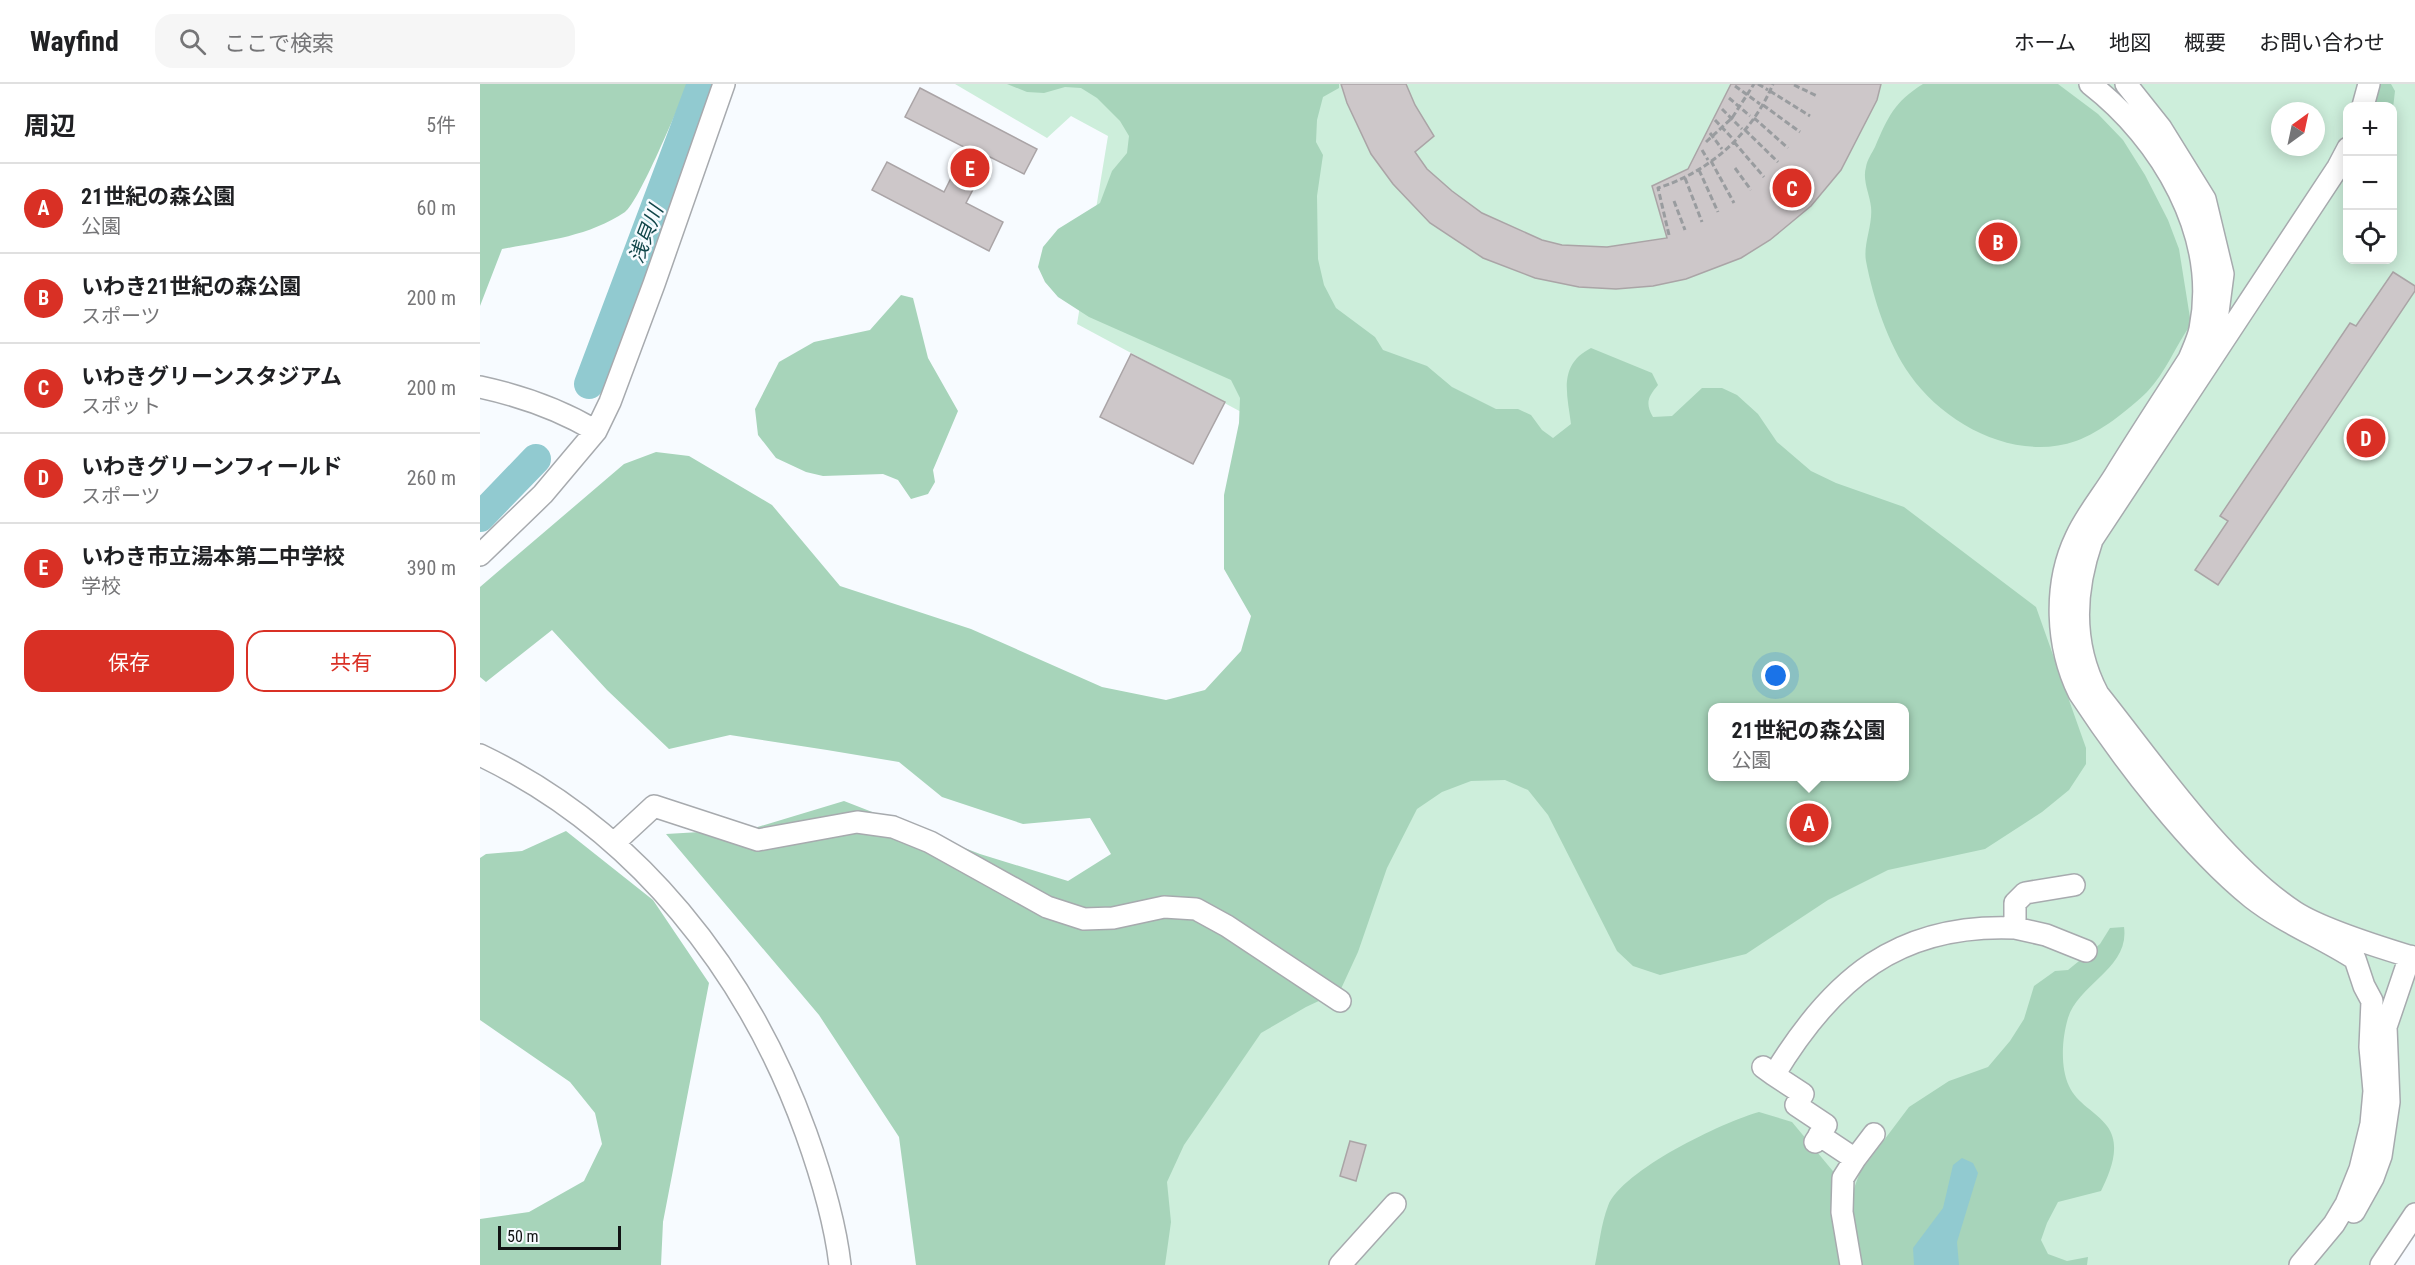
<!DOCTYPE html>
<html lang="ja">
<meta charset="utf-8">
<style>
body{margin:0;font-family:"Roboto Condensed","Noto Sans JP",sans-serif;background:#f6f6f6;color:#202124}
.controls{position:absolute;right:18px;top:18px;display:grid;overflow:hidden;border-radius:12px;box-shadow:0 3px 15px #0003}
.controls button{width:54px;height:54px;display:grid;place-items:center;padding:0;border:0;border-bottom:2px solid #e0e0e0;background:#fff;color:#202124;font:30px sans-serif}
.compass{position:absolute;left:1791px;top:18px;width:54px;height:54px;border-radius:50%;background:#fff;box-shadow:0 3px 15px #0003;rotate:33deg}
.scale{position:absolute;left:18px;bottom:15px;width:123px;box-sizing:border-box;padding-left:6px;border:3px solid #121314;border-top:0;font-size:16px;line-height:21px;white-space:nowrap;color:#121314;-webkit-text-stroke:4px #f7fbff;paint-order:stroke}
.you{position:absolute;left:1296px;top:592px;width:21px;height:21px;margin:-15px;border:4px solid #fff;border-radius:50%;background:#1a73e8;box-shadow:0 0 0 9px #1a73e833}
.badge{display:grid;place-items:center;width:39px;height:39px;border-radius:50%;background:#d93025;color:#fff;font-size:20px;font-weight:700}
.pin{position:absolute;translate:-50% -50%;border:3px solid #fff;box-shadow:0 2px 6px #0006}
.popup{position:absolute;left:1228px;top:619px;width:201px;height:78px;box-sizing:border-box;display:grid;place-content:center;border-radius:12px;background:#fff;filter:drop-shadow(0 2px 4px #0005);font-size:20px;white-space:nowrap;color:#757577}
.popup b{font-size:22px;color:#202124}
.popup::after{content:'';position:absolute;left:50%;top:100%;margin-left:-12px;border:12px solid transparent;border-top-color:#fff}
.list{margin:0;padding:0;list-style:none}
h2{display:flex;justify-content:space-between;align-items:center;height:78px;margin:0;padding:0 24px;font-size:26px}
h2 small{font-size:20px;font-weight:400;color:#757577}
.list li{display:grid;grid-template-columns:39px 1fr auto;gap:18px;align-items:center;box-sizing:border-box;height:90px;padding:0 24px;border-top:2px solid #e0e0e0}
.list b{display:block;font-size:22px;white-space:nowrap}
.list p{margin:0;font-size:20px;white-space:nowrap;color:#757577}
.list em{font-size:20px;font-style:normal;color:#757577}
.actions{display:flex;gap:12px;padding:18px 24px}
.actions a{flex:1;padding:14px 0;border:2px solid #d93025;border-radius:18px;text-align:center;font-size:21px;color:#d93025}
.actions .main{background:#d93025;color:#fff}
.icon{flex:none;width:33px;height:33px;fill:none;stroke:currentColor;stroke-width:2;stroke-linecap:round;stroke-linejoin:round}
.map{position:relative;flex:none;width:1935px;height:1181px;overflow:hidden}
header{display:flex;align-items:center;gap:36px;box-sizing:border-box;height:84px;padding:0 30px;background:#fff;border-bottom:2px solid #e0e0e0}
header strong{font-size:28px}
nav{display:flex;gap:33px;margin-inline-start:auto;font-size:21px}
.search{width:420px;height:54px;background:#f6f6f6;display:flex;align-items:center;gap:15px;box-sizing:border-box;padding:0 21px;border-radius:18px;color:#757577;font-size:22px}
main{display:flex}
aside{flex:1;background:#fff}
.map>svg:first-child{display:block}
.green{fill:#cdeedb;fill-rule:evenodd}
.forest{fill:#a7d4ba;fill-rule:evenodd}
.water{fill:#91cad0}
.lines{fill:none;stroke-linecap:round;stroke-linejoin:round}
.river{stroke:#91cad0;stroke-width:30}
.building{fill:#cdc7c9;stroke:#aaa4a6;stroke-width:1.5}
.minor-casing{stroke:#a7aaae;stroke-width:24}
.path{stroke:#999c9f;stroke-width:3;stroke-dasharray:6 3;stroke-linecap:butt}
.minor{stroke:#fff;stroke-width:21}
.labels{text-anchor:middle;stroke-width:5;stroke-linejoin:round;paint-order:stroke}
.water-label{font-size:20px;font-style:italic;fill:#12464a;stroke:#f7fbff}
</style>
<header>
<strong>Wayfind</strong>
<div class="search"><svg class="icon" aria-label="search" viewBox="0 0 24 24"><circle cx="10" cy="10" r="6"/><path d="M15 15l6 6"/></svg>ここで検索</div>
<nav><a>ホーム</a><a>地図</a><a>概要</a><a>お問い合わせ</a></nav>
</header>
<main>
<aside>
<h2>周辺<small>5件</small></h2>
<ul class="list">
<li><span class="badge">A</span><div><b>21世紀の森公園</b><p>公園</p></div><em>60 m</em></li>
<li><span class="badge">B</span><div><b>いわき21世紀の森公園</b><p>スポーツ</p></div><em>200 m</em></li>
<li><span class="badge">C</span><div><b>いわきグリーンスタジアム</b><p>スポット</p></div><em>200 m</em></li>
<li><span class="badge">D</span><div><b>いわきグリーンフィールド</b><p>スポーツ</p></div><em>260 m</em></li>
<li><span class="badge">E</span><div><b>いわき市立湯本第二中学校</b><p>学校</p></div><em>390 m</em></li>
</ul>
<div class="actions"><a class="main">保存</a><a>共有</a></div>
</aside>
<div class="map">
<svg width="1935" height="1181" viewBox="0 0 1935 1181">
<rect width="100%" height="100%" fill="#f7fbff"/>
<path class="green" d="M475,0H1935V1130L1901,1181H595L908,419L804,351L597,240L628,52L591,32L567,54ZM1868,22H1912V176H1868ZM1800,27H1836V63H1800ZM1233,624H1425V692H1233Z"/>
<path class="forest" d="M0,0H208C199,21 159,118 145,128C108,153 64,157 22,165L0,222Z
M527,0H859V4L843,13L837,36L836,58L843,71L837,112L838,175L844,201L856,224L895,253L903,266L947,282L972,303L1016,325H1038L1051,331L1062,346L1073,354L1091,340C1087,309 1078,281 1111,264L1172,289L1178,301C1168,313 1165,319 1173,333L1192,332L1222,304H1242L1257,311L1278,330L1297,358L1331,387L1356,399L1424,423L1556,523L1606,664V680L1589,706L1562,728L1505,765L1408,786L1348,816L1266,870L1180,891L1153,882L1137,867L1068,731L1048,706L1025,696L991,697L962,708L937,725L907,784L878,868L860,907L826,923L781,949L704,1061L687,1098L691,1138L685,1181H436L419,1053L339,931L186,750L271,745L364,717L500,770L588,797L631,770L610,734L543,740L462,713L419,678L347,666L250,651L189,665L127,606L72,546L6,598L0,593V503L144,380L176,368L209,372L292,421L360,502L491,545L622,603L686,616L725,606L761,567L771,532L744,485V411L759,339L760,314L751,296L609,233L578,213L565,198L558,183L563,163L578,145L620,119L632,87L647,69L649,52L640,37L617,14L601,4L585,3L564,9L547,8ZM1233,624H1425V692H1233Z
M1443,0H1578L1618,30L1643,56L1665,91L1688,136L1699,165L1711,240C1695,263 1686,288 1667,308C1648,326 1621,348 1596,357C1536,378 1465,341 1430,291C1408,260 1393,214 1386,177C1383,160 1393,141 1391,123C1390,111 1382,96 1386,83C1387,76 1392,69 1395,63C1408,33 1414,18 1443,0Z
M1897,0H1911L1915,7L1913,24L1887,22Z
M421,211L433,214L448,274L478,327L453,386L455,398L448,410L431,415L418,396L403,390L343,392L326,388L296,374L278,351L275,325L299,278L334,258L390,246Z
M86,747L173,816L229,899L183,1138L181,1181H0V1135L49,1128L104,1097L122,1060L115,1029L90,998L0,936V774L6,770L42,767Z
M1644,843C1650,884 1598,900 1588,934C1582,954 1580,983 1589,1002C1597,1020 1616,1027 1627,1042C1642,1062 1630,1088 1621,1107L1578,1118L1567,1139L1561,1156L1568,1170L1587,1177L1608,1173L1607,1181H1376L1369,1141L1372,1110L1380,1088L1429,1023L1469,997L1508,983L1530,957L1544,935L1554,902L1575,887L1588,886L1620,860L1630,844Z
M1279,1028L1312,1038L1357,1092L1366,1181H1115C1119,1162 1121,1140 1128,1122C1142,1086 1243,1038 1279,1028Z"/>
<path class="water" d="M1482,1074L1493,1079L1498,1089L1477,1158L1479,1181H1434L1433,1164L1463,1124L1473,1081Z"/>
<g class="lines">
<path class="river" d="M109,300L222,0
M0,433L56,375"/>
</g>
<path class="building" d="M861,0H926L935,21L954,52L935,68L947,85L972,107L1002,129L1062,156L1082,161L1127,163L1187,154L1172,102L1208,85L1251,0H1401L1397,16L1361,86L1331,122L1290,156L1261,174L1206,195L1173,202L1136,205L1099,203L1055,194L1003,174L950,139L913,100L891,70L867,19Z
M440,4L557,65L544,90L510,73L486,119L523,138L509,167L392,106L407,78L464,108L486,64L425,33Z
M1913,188L1935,202V207L1738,501L1715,486L1748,437L1740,432L1870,239L1876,242Z
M651,270L745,318L713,380L620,333Z
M870,1057L886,1061L876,1097L860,1092Z"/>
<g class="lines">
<g class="minor-casing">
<path id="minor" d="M1610,0C1681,55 1739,151 1720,245C1718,255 1713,265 1709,275C1684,314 1659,352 1635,391C1622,412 1606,431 1596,453C1573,501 1576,562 1599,609C1643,676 1710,764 1772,814C1804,839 1841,853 1875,875L1884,902L1892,917L1890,963L1894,1007L1891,1040L1880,1085L1866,1120L1854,1140L1820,1181
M1646,0L1681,44L1725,115L1743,190L1737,236L1725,269
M1883,22L1889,0
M1868,64L1858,83L1612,456C1594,508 1592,561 1618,610C1674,680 1741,779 1815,828C1843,846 1902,864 1935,874
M0,303C42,312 79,325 116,347
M0,471L63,410L116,347L130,318L174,200L244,0
M0,671C157,746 268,888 326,1049C341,1091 355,1137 360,1181
M134,759L174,722L278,756L377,738L413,743L450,758L567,823L604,835L633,834L684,823L716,825L747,842L860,917
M1594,801L1545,809L1535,819V844L1566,851L1606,867
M1283,983L1294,991C1352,895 1418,839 1535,844
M1294,991L1323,1010L1316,1021L1346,1041L1335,1058
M1339,1051L1375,1075L1394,1050
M1874,1128L1893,1094L1901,1072L1909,1018L1906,943L1930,872
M860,1181L915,1120
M1371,1181L1362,1128L1363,1094L1375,1075
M1901,1181L1935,1130"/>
</g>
<path class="path" d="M1278,0L1288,6
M1314,1L1337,12
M1255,2L1280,20
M1290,7L1330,32
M1249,14L1270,32
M1283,21L1320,48
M1242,25L1262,45
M1274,34L1308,64
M1235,36L1253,55
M1265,46L1298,78
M1230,49L1242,65
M1226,58L1252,34L1274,0
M1254,58L1284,93
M1222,66L1228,76
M1231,77L1254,119
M1255,84L1271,106
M1219,86L1238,128
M1205,94L1222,138
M1194,117L1205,146
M1189,151L1178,104C1229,88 1272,50 1293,0"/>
<use href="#minor" class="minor"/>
</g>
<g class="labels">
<g class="water-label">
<text transform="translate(166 150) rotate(-69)" y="7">浅貝川</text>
</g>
</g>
</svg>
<div class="controls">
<button>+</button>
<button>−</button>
<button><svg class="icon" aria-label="locate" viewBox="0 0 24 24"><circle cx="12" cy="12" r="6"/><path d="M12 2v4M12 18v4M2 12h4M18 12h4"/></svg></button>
</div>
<svg class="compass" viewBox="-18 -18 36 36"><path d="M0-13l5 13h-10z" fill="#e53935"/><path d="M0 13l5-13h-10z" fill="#757577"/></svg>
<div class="scale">50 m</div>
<div class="you"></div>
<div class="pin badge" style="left:1329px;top:739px">A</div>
<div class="popup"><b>21世紀の森公園</b>公園</div>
<div class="pin badge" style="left:1518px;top:158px">B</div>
<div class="pin badge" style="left:1312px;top:104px">C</div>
<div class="pin badge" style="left:1886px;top:354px">D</div>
<div class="pin badge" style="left:490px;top:84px">E</div>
</div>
</main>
